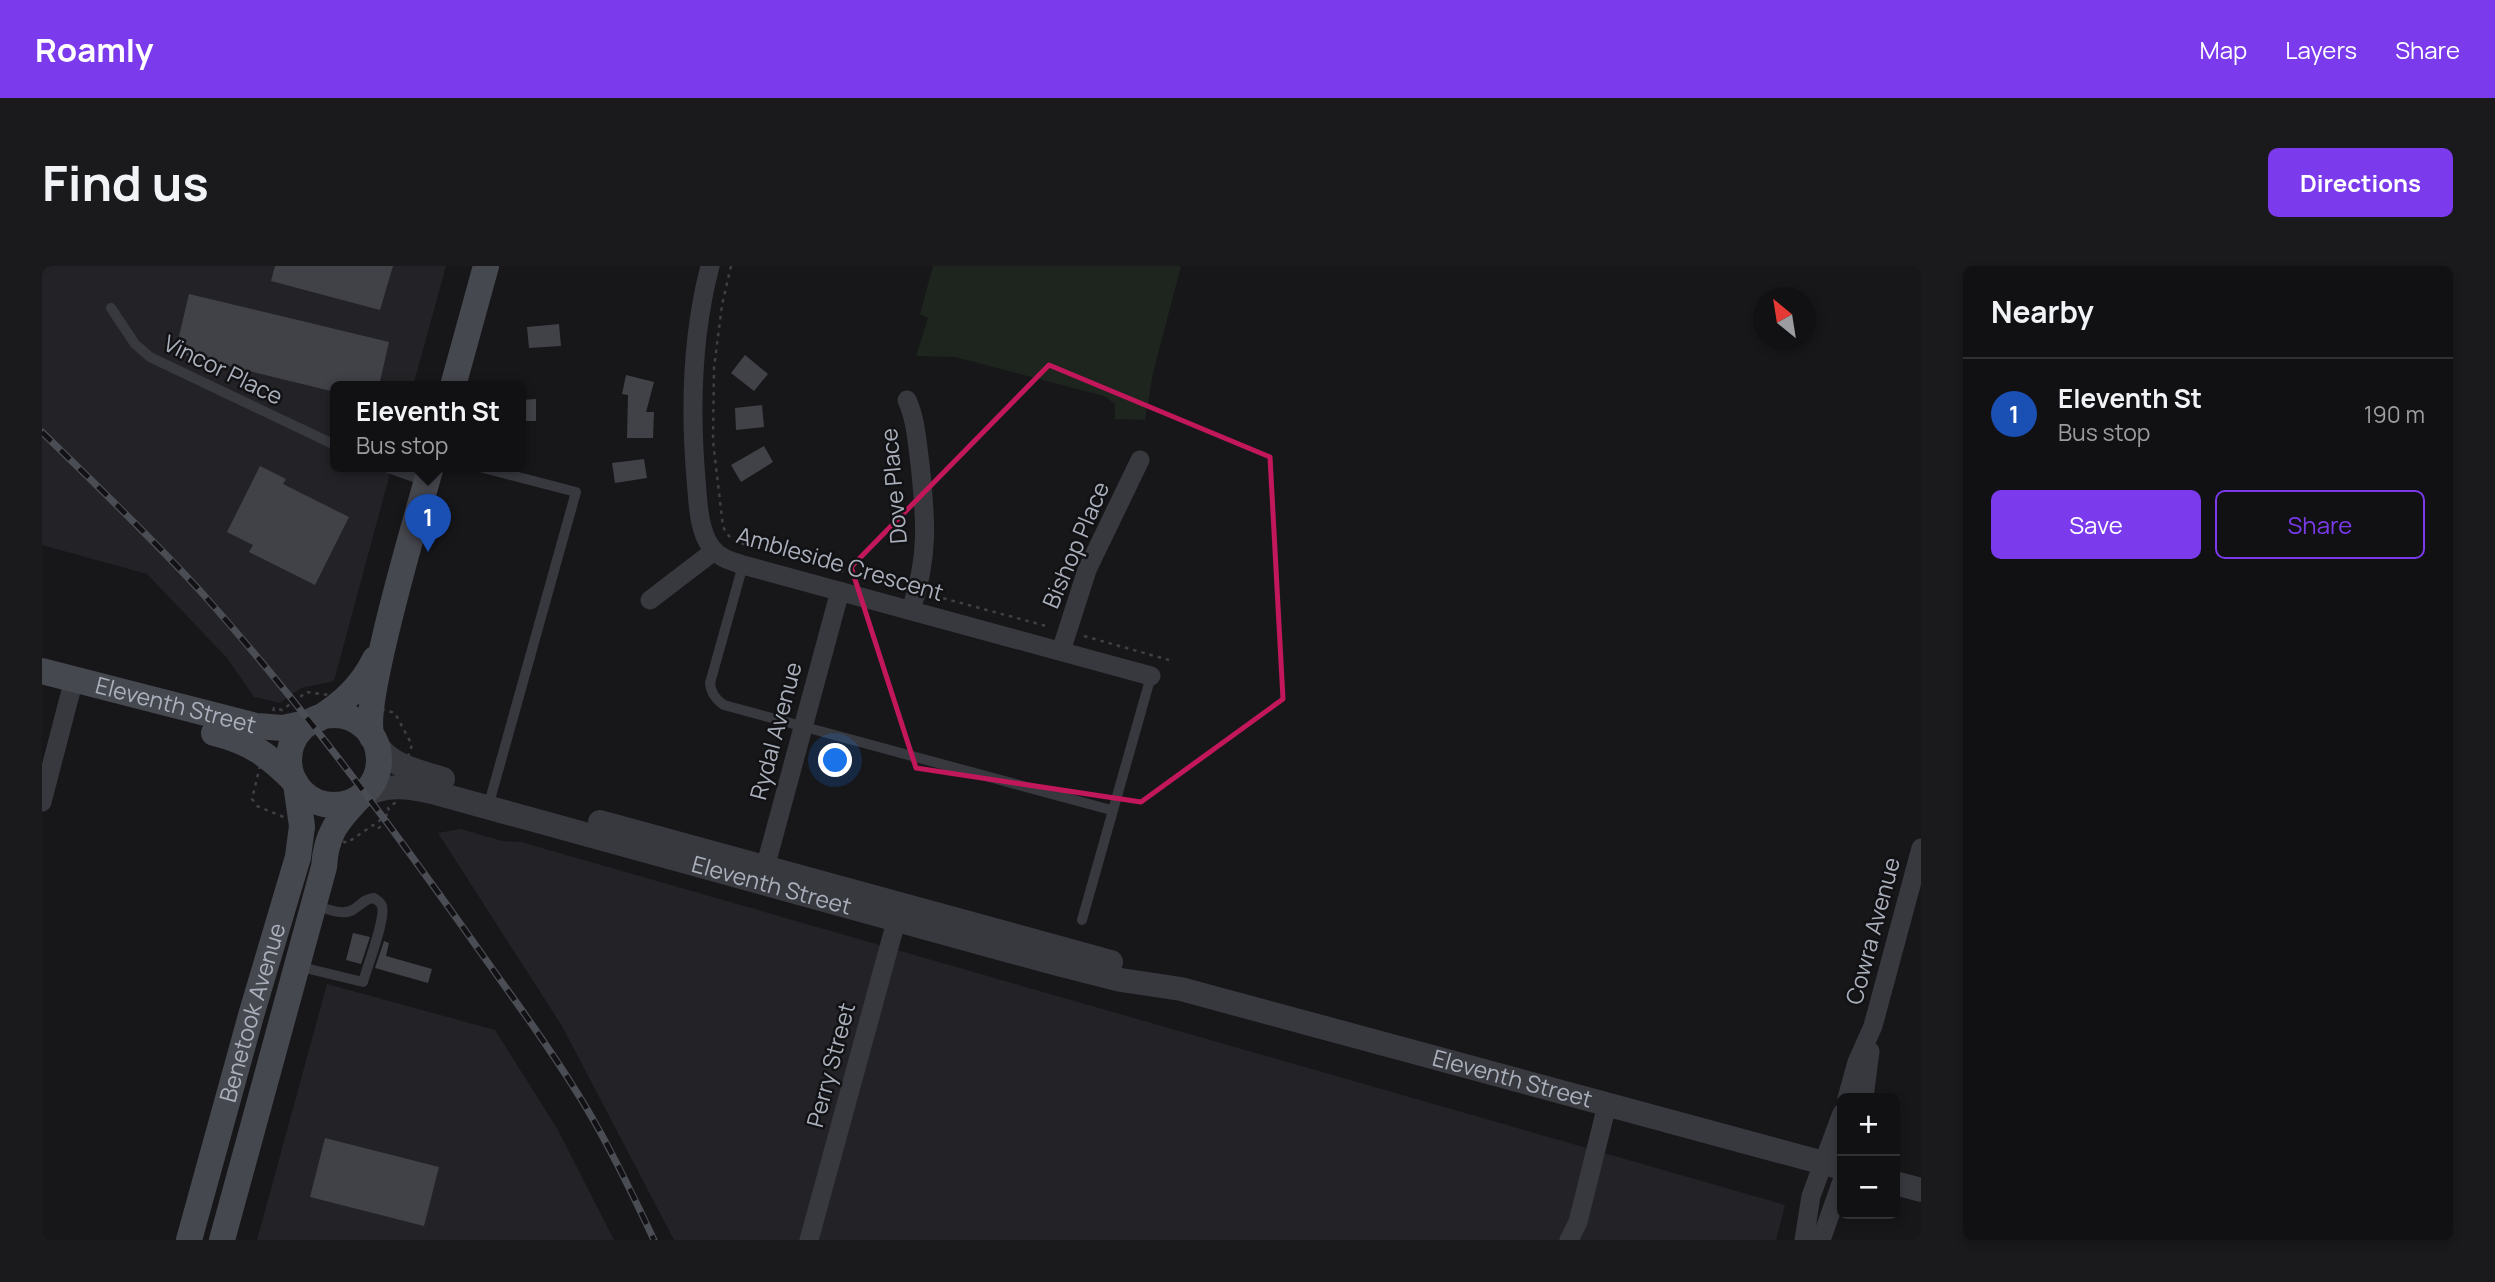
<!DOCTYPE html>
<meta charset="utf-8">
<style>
body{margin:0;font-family:Manrope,sans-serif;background:#1a1a1d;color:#f1f3f6}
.controls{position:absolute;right:21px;bottom:21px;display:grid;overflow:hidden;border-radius:10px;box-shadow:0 4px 10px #0003}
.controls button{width:63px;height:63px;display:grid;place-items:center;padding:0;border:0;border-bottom:2px solid #303134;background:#111114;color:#f1f3f6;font:35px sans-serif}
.compass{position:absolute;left:1711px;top:21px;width:63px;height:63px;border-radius:50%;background:#111114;box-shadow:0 4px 10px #0003;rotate:330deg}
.you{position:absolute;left:794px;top:495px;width:24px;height:24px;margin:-18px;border:5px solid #fff;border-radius:50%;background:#1a73e8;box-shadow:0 0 0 10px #1a73e833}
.badge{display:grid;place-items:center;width:46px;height:46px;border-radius:50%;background:#7c3aed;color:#fff;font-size:23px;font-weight:700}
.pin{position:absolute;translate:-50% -58px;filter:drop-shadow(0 2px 4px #0008)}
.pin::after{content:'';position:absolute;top:37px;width:24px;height:21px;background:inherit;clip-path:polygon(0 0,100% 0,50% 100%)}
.popup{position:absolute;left:288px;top:115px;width:196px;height:91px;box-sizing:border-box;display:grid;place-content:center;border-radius:10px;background:#111114;filter:drop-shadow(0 2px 5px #0005);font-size:23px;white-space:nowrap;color:#9c9da0}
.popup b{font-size:26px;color:#f1f3f6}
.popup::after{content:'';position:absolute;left:50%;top:100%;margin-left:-14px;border:14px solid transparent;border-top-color:#111114}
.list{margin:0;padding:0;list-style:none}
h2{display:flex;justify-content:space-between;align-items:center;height:91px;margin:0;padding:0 28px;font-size:30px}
h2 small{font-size:23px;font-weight:400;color:#9c9da0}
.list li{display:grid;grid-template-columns:46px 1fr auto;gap:21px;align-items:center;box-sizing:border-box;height:112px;padding:0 28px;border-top:2px solid #303134}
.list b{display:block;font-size:26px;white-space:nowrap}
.list p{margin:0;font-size:23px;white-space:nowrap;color:#9c9da0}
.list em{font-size:23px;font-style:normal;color:#9c9da0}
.actions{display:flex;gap:14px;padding:21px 28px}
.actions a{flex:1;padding:16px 0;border:2px solid #7c3aed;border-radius:10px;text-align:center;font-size:24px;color:#7c3aed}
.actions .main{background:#7c3aed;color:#fff}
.map{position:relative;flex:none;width:1879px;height:974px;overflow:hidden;border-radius:10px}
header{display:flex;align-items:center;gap:42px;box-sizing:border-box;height:98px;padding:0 35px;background:#7c3aed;color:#fff}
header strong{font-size:33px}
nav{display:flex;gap:38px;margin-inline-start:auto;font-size:24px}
.intro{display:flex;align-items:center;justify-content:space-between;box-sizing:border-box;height:168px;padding:0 42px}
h1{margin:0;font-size:49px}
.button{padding:18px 32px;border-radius:10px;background:#7c3aed;color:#fff;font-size:24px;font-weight:700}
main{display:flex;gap:42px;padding:0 42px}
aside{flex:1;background:#111114;border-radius:10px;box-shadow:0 4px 10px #0003}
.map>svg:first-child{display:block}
.built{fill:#232327}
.green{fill:#1d251e}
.building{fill:#414247}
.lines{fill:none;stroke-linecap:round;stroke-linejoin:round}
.path{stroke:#3e4046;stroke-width:2.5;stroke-dasharray:3.5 5;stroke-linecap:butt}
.service{stroke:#38393f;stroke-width:10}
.minor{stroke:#38393f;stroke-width:19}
.tertiary{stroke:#38393f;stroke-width:24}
.secondary{stroke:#46484f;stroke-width:26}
.rail-casing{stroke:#4b4d54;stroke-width:7}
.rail{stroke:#121215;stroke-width:4.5;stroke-dasharray:13;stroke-linecap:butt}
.marked{fill:none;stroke:#c2185b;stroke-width:5;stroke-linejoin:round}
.labels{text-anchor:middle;stroke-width:5;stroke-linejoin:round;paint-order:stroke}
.street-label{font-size:23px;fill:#a9afbb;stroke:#121215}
</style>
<header>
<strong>Roamly</strong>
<nav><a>Map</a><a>Layers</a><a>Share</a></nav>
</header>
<div class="intro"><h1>Find us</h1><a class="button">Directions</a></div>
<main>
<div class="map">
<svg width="1879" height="974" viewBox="0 0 1879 974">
<rect width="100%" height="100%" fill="#17171a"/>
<path class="built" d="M0,0H404L371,120H293V200H350L292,415L259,422L238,437L212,431L185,392L105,308L0,279Z
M419,563L460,575L479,576L1743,939L1734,974H632L520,760L396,567Z
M285,718L453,764L516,864L572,974H215Z"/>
<path class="green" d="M891,0H1139L1111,107L1103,154L1073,153V138L1062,130L913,91L874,90L886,52L878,48Z"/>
<path class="building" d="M233,0H351L338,44L229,15Z
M147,28L347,76L337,120H293V126L133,87Z
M517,58L519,80L487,82L485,61Z
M703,89L726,108L712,125L689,107Z
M584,109L612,116L604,146H612L611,172H585L586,129L580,128Z
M494,133V155H479V134Z
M720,139L722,161L694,164L693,142Z
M722,180L731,196L699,216L689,199Z
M602,193L605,212L573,217L570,197Z
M218,200L244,213L241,218L307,251L273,319L207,286L211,279L185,266Z
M311,667L328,671L319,698L304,694Z
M342,675L347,677L344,690L390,703L386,717L333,702Z
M283,872L397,901L382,960L268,931Z"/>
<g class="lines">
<path class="path" d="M689,0L680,39L672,102L671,175L681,261L689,273L695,276L859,321
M893,330L1008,361
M1042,370L1127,394
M265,426L294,430L353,447L370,479L356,520L354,536L346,542L348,546L336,556L338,561L335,563L331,559L305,577L215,540L210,533L232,442L240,444Z"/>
<path class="service" d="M69,42L93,78L108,91L293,179
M341,200L383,215
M434,200L534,226L446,541
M701,299L668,417C669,427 673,433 682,439L1069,544
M1040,654L1109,410
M255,700L321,716C325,701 344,653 340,640C338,635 336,635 332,632C322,633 320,638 312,643C302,651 283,642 272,639"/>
<path class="minor" d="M668,0C650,69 648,143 654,213C656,235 656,263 669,281C677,292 689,295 701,299L1109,410
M865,134C874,154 875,176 878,198C884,254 887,290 869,344
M608,334L672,285
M1019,385L1045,304L1098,194
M0,536L32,413
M720,613L798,325
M1805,832L1815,796L1831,760L1879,582
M1822,832L1828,785
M767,974L858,641
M1527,974L1536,956L1565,839
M1762,974L1769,930L1800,847
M1779,974L1800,915"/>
<g class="tertiary">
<path d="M333,476C347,500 376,505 401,513"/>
<path id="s1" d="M320,530C345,518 363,520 390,526L1008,696L1079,714L1139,723L1800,902"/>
<path d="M558,556L1069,696"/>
<path d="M1853,917L1879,924"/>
</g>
<g class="secondary">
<path d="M411,120L444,0"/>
<path id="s2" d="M0,405L214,460L241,462L269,456"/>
<circle cx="292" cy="494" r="45"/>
<path d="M276,453C301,437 320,420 333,393"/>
<path d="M172,467C208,476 227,489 253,516"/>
<path d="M330,471C318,439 377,244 389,200"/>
<path id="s3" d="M147,974L210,746L256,591L260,560L254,518"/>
<path d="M180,974L282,601C284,568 295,555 317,532"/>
</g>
<g class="rail-casing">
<path id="rail" d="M0,166C54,219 109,271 160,327C254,432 338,545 420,660C462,720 507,779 545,843C570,885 591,929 612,974"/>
</g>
<use href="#rail" class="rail"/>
</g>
<path class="marked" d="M1007,99L1228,191L1241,433L1099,536L874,502L809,301Z"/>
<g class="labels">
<g class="street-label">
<text transform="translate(181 104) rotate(26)" y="8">Vincor Place</text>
<text transform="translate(852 220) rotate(-95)" y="8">Dove Place</text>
<text transform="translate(1034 279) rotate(-67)" y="8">Bishop Place</text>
<text transform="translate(798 298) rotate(16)" y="8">Ambleside Crescent</text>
<text dy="8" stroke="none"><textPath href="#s2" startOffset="138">Eleventh Street</textPath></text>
<text transform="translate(734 465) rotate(-75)" y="8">Rydal Avenue</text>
<text dy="8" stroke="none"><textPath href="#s1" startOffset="424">Eleventh Street</textPath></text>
<text transform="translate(1831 665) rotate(-75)" y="8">Cowra Avenue</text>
<text dy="8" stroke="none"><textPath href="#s3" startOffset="236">Benetook Avenue</textPath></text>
<text transform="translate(789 799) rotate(-75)" y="8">Perry Street</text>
<text dy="8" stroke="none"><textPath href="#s1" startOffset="1190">Eleventh Street</textPath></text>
</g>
</g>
</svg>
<div class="controls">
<button>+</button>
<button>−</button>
</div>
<svg class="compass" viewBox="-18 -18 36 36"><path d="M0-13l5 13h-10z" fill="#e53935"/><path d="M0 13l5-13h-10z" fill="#9c9da0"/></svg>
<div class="you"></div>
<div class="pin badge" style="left:386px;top:286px;background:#1a4fb4">1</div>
<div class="popup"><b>Eleventh St</b>Bus stop</div>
</div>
<aside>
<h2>Nearby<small></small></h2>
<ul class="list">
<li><span class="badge" style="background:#1a4fb4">1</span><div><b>Eleventh St</b><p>Bus stop</p></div><em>190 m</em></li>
</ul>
<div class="actions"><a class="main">Save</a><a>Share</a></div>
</aside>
</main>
